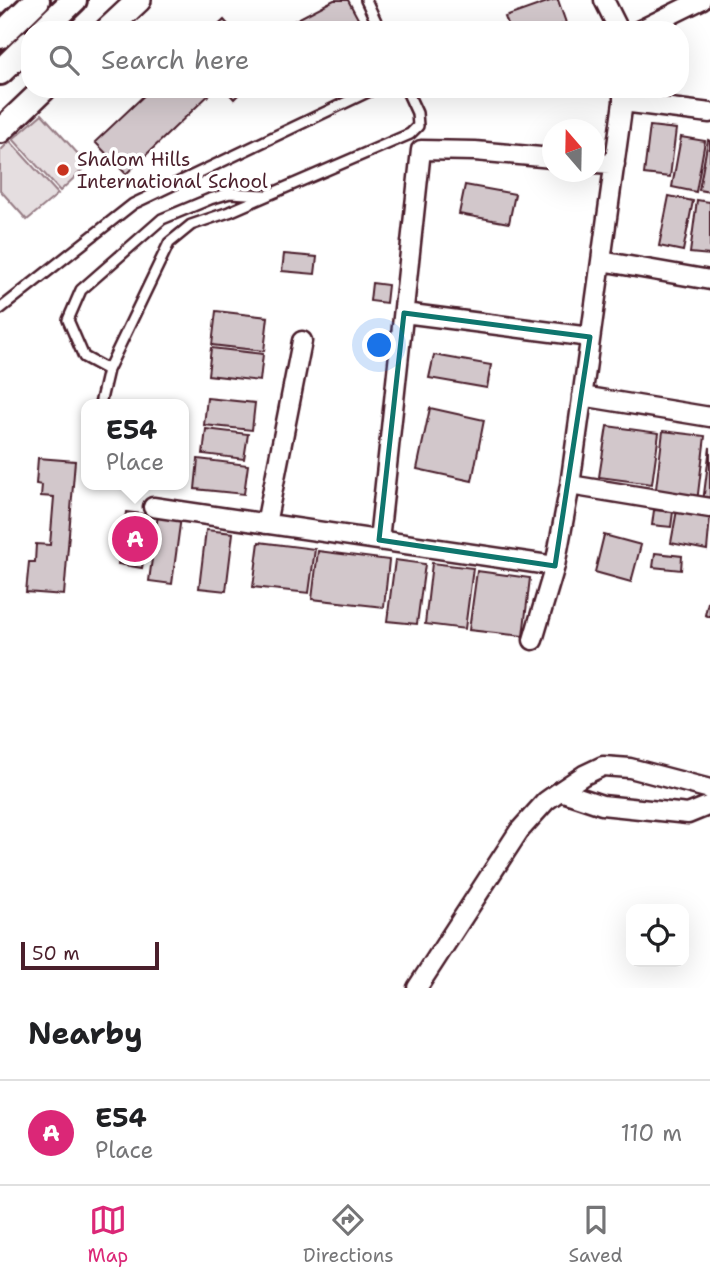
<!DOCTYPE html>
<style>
body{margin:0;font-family:"Shantell Sans",sans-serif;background:#f2f2f2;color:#202124}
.controls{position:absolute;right:21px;bottom:21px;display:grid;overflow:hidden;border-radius:14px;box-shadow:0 7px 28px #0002}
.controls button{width:63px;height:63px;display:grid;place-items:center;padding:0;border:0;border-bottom:2px solid #e0e0e0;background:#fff;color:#202124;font:35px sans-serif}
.compass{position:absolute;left:542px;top:119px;width:63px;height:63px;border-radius:50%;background:#fff;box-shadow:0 7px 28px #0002;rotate:340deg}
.scale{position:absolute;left:21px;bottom:18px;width:138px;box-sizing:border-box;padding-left:7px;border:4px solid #4a1f2b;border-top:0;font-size:19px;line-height:24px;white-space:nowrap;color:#4a1f2b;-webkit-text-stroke:5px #fff;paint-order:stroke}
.you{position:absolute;left:380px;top:346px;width:24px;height:24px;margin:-18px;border:5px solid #fff;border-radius:50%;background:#1a73e8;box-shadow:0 0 0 10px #1a73e833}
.badge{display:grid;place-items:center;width:46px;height:46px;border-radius:50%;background:#db2777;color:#fff;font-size:23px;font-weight:700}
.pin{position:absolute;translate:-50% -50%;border:4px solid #fff;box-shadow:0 2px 7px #0006}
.popup{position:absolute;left:81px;top:399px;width:108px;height:91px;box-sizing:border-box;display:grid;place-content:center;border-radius:14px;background:#fff;filter:drop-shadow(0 2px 5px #0005);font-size:23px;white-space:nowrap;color:#757577}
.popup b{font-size:26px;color:#202124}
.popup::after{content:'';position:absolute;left:50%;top:100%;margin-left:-14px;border:14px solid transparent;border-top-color:#fff}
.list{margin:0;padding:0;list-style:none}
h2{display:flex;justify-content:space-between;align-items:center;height:91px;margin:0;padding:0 28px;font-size:30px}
h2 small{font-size:23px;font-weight:400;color:#757577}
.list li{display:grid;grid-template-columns:46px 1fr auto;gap:21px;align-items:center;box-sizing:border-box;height:105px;padding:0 28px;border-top:2px solid #e0e0e0}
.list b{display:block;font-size:26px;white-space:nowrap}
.list p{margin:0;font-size:23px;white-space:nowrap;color:#757577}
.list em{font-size:23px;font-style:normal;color:#757577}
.icon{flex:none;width:38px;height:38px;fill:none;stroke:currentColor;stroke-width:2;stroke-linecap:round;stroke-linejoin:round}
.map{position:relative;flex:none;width:710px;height:988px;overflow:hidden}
.search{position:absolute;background:#fff;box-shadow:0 7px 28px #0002;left:21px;right:21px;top:21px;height:77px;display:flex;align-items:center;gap:18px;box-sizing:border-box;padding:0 24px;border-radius:28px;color:#757577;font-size:26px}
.sheet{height:196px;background:#fff}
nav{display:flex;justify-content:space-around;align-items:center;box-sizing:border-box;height:98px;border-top:2px solid #e0e0e0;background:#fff;font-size:19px;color:#757577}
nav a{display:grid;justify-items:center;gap:4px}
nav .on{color:#db2777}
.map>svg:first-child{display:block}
.green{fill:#e5dee0;stroke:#987e86;stroke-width:2}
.building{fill:#d2c7cb;stroke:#4a1f2b;stroke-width:2}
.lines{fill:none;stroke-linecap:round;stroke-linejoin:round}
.service-casing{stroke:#4a1f2b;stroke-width:14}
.minor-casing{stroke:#4a1f2b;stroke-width:23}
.tertiary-casing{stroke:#4a1f2b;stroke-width:28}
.secondary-casing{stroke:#4a1f2b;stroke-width:30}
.service{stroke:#fff;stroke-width:9}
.minor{stroke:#fff;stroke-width:18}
.tertiary{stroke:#fff;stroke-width:23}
.secondary{stroke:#fff;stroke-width:24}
.marked{fill:none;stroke:#0f766e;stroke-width:5;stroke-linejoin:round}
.poi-dot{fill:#c8321e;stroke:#fff;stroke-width:2.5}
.labels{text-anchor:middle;stroke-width:7;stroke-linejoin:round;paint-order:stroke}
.poi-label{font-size:19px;fill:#4a1f2b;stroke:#fff;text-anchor:start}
</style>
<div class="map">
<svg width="710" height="988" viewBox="0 0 710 988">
<rect width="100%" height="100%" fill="#fff"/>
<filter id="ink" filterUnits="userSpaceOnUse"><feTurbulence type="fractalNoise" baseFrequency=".0143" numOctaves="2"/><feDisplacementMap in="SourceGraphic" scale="14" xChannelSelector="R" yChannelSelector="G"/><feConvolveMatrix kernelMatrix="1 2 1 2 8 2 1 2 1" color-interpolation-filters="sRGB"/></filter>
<g filter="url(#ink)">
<path class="green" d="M42,114L88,165L60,191L13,139Z
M10,141L58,194L27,220L0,190V151Z"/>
<path class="building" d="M334,0H348L364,30H298L284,26Z
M553,0H558L566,23L546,30H510L505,17Z
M224,20L233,30H213Z
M151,89H215L126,174L95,142Z
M225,89H244L234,99Z
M650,126L676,129L670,177L644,174Z
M681,137L705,141L696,192L672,187Z
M708,140L710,141V192L699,190Z
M465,185L515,194L509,223L459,214Z
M669,196L693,201L683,251L659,246Z
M697,200L710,202V255L690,253Z
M284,254L317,257L315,274L282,271Z
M372,283L388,285L386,303L370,301Z
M216,311L268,317L264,351L212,345Z
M211,348L263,354L260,381L208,375Z
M434,355L491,365L487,388L429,378Z
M207,398L255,403L252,430L204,425Z
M430,408L484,420L472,481L417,469Z
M607,426L659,433L652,484L599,477Z
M206,429L248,434L244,459L203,454Z
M663,431L705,436L697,502L655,497Z
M710,447V503L703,502Z
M38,458L75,461L64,595L26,592L29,562H35L36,544L50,545L54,497L41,496L42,485L36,484Z
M198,459L248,465L244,494L195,489Z
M654,510L673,512L671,527L652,525Z
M677,510L710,517L707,550L671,543Z
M126,512L152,515L142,568L118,564Z
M158,514L181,517L172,584L149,581Z
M206,530L233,533L226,591L199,588Z
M604,535L641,545L631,582L595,572Z
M259,542L315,549L309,593L253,587Z
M318,551L389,560L384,607L312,599Z
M655,553L682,556L681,570L653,567Z
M395,560L425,564L417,624L387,621Z
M432,563L473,568L465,629L425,624Z
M477,571L530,578L523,636L469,630Z
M708,602H710V617L705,615Z"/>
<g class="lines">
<g class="service-casing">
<path id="service" d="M366,0L380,30
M0,309L133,204L374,89
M108,370L84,357L68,320L81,290L162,219L210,199L230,193L265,195
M100,404L108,370L169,243L191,225L229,212L410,134L418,126L417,113L406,89"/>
</g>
<g class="minor-casing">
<path id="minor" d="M604,0L619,30
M640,30L701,0
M623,102L710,113
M594,163L615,164
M601,261L710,280
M404,313L590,337
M582,396L710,417
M570,485L710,508
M153,507L555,566
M266,524L302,341
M379,540L421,150L475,151L552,158
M533,640L555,566L570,485L623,102V89
M560,791L602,805L688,814L710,805
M417,988L519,831L546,801L560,791L584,775L603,766L630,768L710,789"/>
</g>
<g class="tertiary-casing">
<path id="tertiary" d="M107,30L139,0
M0,131L44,89"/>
</g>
<g class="secondary-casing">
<path id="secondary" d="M43,30L74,0
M0,36L37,0
M0,72L30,43"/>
</g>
<use href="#service" class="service"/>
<use href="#minor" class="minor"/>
<use href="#tertiary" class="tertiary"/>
<use href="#secondary" class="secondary"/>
</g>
</g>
<path class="marked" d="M404,313L590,337L555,566L379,540Z"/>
<circle class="poi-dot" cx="63" cy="170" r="7"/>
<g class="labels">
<g class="poi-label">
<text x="77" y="166">Shalom Hills<tspan x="77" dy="22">International School</tspan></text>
</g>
</g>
</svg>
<div class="controls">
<button><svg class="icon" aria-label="locate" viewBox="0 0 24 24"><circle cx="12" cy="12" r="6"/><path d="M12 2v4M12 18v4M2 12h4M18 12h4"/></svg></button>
</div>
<svg class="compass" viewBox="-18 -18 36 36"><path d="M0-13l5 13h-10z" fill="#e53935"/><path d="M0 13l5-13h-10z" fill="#757577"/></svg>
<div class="scale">50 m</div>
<div class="you"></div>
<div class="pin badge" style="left:135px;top:539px">A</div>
<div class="popup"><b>E54</b>Place</div>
<div class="search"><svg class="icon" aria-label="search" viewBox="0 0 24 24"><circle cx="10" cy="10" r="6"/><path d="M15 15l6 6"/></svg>Search here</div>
</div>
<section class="sheet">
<h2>Nearby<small></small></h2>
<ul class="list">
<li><span class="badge">A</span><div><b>E54</b><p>Place</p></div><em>110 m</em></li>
</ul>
</section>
<nav>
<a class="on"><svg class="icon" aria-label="map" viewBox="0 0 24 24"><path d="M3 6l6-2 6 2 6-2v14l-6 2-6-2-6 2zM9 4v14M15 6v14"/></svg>Map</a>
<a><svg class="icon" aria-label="directions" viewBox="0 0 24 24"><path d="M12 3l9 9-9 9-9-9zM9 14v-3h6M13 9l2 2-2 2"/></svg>Directions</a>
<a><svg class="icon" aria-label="saved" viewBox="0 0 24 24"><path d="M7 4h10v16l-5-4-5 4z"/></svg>Saved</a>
</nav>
